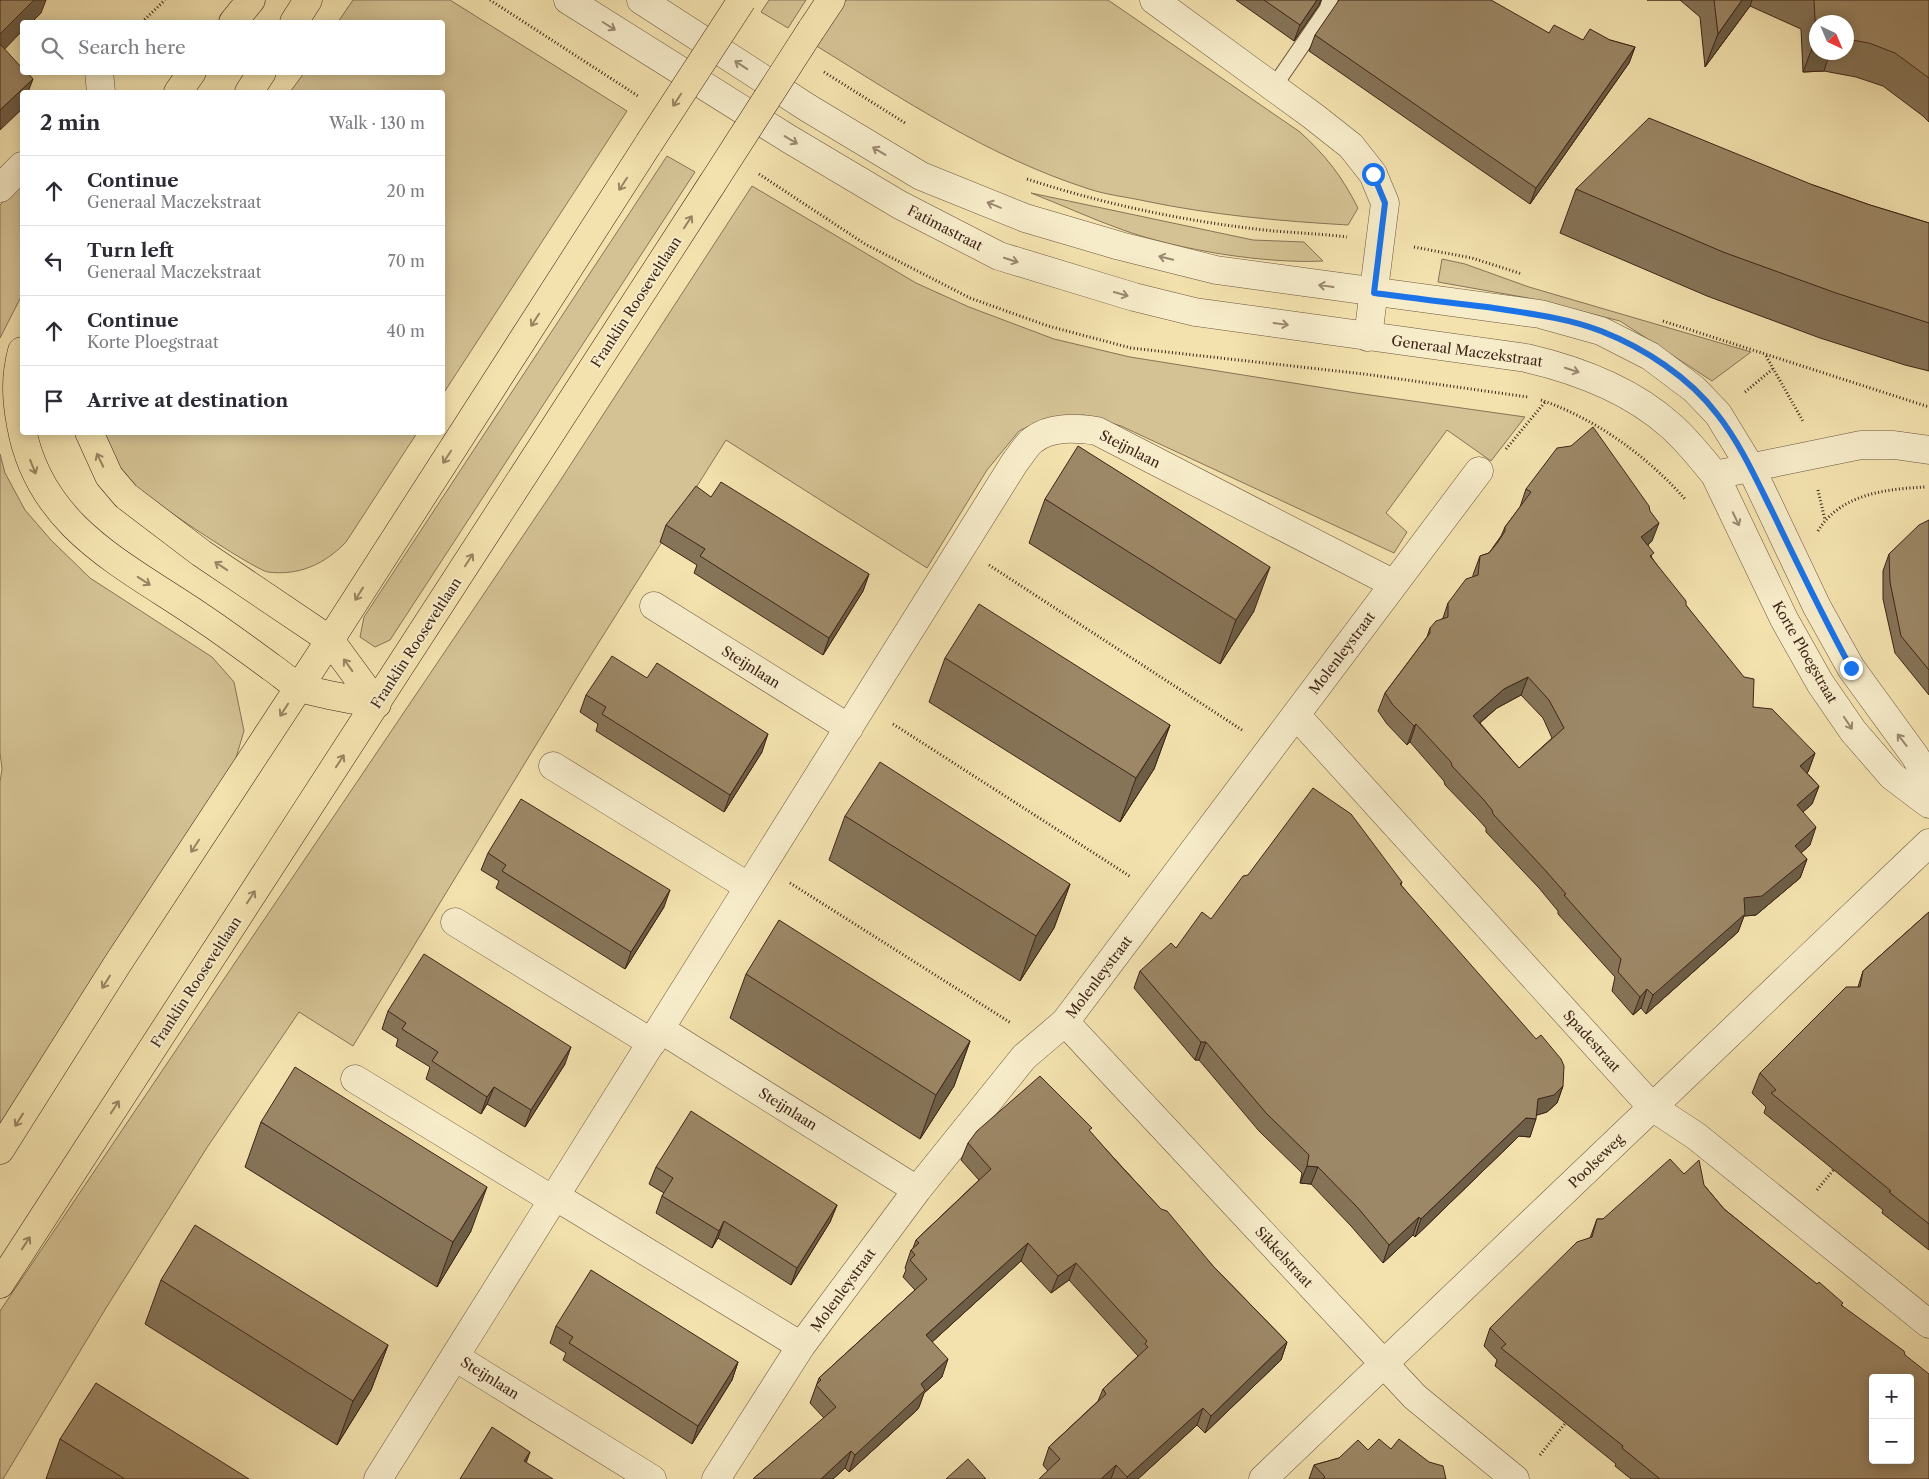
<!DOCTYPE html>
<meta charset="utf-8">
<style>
body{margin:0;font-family:"Libre Caslon Text",serif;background:#f2f2f3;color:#2b2b33}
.controls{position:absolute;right:15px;bottom:15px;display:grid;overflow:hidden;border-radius:5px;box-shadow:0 2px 12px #0003}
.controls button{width:45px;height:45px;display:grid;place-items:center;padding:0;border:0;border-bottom:1px solid #e1e1e2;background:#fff;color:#2b2b33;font:25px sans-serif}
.compass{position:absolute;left:1809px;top:15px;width:45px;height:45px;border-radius:50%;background:#fff;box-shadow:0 2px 12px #0003;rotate:136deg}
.stop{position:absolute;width:15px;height:15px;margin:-11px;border:4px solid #1a73e8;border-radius:50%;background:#fff}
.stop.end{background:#1a73e8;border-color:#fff;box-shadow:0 1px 5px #0008}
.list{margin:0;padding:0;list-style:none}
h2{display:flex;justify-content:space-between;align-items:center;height:65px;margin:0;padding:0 20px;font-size:21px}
h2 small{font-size:16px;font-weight:400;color:#7c7c81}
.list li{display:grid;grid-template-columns:32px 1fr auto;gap:15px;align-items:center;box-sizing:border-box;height:70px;padding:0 20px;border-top:1px solid #e1e1e2}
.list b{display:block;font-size:19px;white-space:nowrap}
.list p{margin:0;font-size:16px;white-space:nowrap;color:#7c7c81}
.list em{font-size:16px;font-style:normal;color:#7c7c81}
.icon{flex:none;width:28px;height:28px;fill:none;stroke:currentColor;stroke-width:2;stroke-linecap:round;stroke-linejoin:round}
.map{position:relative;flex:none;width:1929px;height:1479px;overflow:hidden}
.search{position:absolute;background:#fff;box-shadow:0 2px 12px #0003;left:20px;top:20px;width:425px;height:55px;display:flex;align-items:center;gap:12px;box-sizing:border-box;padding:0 18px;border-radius:5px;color:#7c7c81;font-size:19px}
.panel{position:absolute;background:#fff;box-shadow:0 2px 12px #0003;left:20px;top:90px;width:425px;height:345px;border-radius:5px}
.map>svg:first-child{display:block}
.green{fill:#d4c294;stroke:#897356}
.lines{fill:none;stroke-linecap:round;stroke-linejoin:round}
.service-casing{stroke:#6b543d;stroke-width:17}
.minor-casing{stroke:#6b543d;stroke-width:29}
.tertiary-casing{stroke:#6b543d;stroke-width:29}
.primary-casing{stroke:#3e2417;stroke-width:29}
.path{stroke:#3e2417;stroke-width:3;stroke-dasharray:1 2.5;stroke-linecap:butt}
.service{stroke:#f7ecca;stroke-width:15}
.minor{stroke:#f7ecca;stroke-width:28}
.tertiary{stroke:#f7ecca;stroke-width:28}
.primary{stroke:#f3e2ae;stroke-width:28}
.primary-bridge-casing{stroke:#3e2417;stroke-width:29;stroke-linecap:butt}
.primary-bridge{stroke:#f3e2ae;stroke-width:28}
.wall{fill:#867458;stroke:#3e2417;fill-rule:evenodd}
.shaded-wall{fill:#6d5e47;stroke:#3e2417}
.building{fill:#9c8766;stroke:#3e2417;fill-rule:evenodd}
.oneway{stroke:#9a8870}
.oneway2{stroke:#988362}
.route{stroke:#1a73e8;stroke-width:6}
.labels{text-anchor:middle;stroke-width:4;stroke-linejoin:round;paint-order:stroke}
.street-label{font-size:14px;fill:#3e2417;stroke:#f7ecca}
</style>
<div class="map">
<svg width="1929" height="1479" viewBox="0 0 1929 1479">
<rect width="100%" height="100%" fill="#f3e2ae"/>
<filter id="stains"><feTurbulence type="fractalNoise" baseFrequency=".004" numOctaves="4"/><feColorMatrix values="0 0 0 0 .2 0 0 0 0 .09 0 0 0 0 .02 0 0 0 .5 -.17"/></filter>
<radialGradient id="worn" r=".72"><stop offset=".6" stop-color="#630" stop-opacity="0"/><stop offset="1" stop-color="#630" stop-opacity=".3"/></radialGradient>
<path class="green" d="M353,0H450L627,111L443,394L442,92H290L304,73L442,72V22H338Z
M769,0H806L788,28L761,12Z
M843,0H1108L1300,132C1327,157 1341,175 1358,208L1348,225C1279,221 1212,215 1145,201C1127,197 1107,195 1089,189C989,157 904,100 815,45Z
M667,156L695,172L390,640L375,647L360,637L364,617Z
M22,183V295L0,338V205Z
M752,186L916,283L969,307L1054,339L1130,357L1356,393L1525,417L1491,461L1447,430L1386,513L1407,532L1394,553L1121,426L1084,415L1044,419L1019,431L987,470L927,568L726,440L584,666L353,1046L299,1012L208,1146L106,1308L3,1479H0V1311L558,484Z
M1031,193L1253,240L1304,242L1323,261C1265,264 1179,250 1123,230C1092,219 1062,205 1031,193Z
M1442,259L1465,264L1529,287L1751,352L1712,381L1620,321L1528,298L1438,282Z
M105,433H417L346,542C325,564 299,576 268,572C254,570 134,490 125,477C117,465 107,447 105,433Z
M0,454L5,473L25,510L51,540L90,578L212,657L234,682L244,731L232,771L0,1135V782L2,769L0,753Z"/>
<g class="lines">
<g class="service-casing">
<path id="service" d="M1273,88L1327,9L1330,0"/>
</g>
<g class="minor-casing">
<path id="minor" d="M1154,0L1313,116L1351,146L1373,174L1385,203L1368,337
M99,72L101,92
M0,188L22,166
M654,606L849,728
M1296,715L1652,1107L1696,1136L1929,1324
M553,766L749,887
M455,922L652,1043
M1065,1022L1415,1397L1515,1479
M660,1029L917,1190
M355,1079L553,1200
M555,1196L801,1346
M455,1357L652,1479
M378,1479L1015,462C1021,455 1026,445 1033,440C1051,426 1076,428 1097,431L1394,584
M716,1479L801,1346L917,1190L1024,1057L1065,1022L1479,471
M1263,1479L1929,843"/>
</g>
<g class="tertiary-casing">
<path id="tertiary" d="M568,0L789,139L900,205L999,256L1134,297L1195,312L1526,358C1578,370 1631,390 1671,426C1688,441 1701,458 1715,475L1861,445H1894L1929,450
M641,0L808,108L921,176L1025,218L1120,246L1216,270L1540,314L1601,331L1650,356L1694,389L1718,414L1751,468L1817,607L1851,668L1915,756L1929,781
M1715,475L1784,619L1820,683L1853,731L1892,776L1929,804"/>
</g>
<g class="primary-casing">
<path id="primary" d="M233,22L251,0
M294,22L308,0
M811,30L831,0
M178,92L192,72
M249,92L262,72
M22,351C15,377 16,399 21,425C39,527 123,564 201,617C225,633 248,650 271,667C280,673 290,682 299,687C316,694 356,700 377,704
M89,432L109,476L126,496L201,553L330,640L377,704
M0,1150L118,963L330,640L649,143
M0,1284L712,184"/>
</g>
<path class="path" d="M490,0L638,96
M142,22L165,0
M824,72L905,123
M759,174L865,244L970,298L1048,326L1131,348L1364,374L1528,397
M1027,179C1100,203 1179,220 1256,229C1286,233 1316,233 1347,237
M1414,247L1472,258L1522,274
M1663,321L1929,407
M1766,356L1804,423
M1745,392L1774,368
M1541,400C1596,419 1647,456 1685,499
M1506,449L1545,402
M1818,490L1825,520
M1818,531C1840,494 1886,489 1925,487
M989,565L1242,730
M893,724L1131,877
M790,883L1011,1023
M1817,1190L1835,1168
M1540,1455L1567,1421"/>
<use href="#service" class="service"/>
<use href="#minor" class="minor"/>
<use href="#tertiary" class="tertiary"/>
<use href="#primary" class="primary"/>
<g class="primary-bridge-casing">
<path id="primary-bridge" d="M649,143L742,0
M712,184L811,30"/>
</g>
<use href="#primary-bridge" class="primary-bridge"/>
</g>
<path class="wall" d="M1236,0H1321L1319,5L1294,41Z
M1647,0H1929V122L1923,116L1883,86L1856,77L1824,71L1803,72L1801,29L1750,6L1705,67L1700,17L1680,0ZM1846,22V52H1816Z
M1549,33L1583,40H1610L1635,47L1629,63L1530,204L1309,51L1315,35Z
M1813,185L1870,205L1929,223V371L1905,365L1820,338L1707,296L1560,233L1576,189Z
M1526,489L1652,541L1648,545L1652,558L1686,605L1753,707L1815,753L1808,772L1807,773L1819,786L1812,804L1803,812L1810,845L1801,853L1807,859L1800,878L1756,915L1744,916L1738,932L1646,1014L1641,1008L1633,1015L1612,991L1615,977L1558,914V911L1539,888L1486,832V828L1477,818L1445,785L1444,781L1410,742L1407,745L1387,724L1378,711L1385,693L1427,637L1430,628L1443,618L1448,603L1473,577V575L1480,556L1489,553L1501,536L1505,527L1520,507ZM1521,695L1543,718L1552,738L1519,768L1480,723L1497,708Z
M711,497L869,574L863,591L823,655L694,573L697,565L660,542L666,525Z
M1045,499L1254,611L1220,664L1029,543Z
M1929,520V695L1895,653L1883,599V571L1889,554Z
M945,658L1170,725L1154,769L1120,822L929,702Z
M586,695L762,752L724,812L596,731L598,724L580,712Z
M845,816L1070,884L1054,928L1020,981L829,860Z
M488,853L664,907L625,969L496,888L499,881L481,870Z
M1402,882L1401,885L1563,1086L1557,1103L1547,1112L1536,1115L1530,1137L1519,1136L1415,1237L1413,1235L1383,1263L1351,1226L1311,1184L1300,1183L1302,1173L1259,1131L1199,1060H1195L1134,988L1140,971L1176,948L1211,919Z
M1929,912V1250L1882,1213L1883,1210L1764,1113L1766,1107L1752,1093L1760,1073L1858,987L1863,971Z
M746,974L970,1041L954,1086L920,1139L730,1018Z
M388,1011L565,1064L525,1127L487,1104L481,1114L426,1079L430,1067L396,1046L398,1039L382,1029Z
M261,1122L471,1231L437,1287L245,1167Z
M1090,1132L1213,1266L1287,1342L1281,1360L1205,1433L1197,1425L1138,1479H1039L1048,1471L1043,1465L1049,1447L1098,1401L1103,1389L1138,1356L1069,1280L1051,1293L1021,1261L932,1342L942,1377L924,1393L919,1407L917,1410L849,1472L845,1468L833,1479H753L824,1418L810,1403L819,1378L915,1290L903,1277L906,1270L905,1268L911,1250L913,1248L916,1240L979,1180L961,1160L968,1143Z
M656,1167L837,1205L830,1222L791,1285L718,1238L712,1248L656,1213L662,1196L664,1193L649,1184Z
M1684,1174L1704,1185L1724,1209L1842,1305L1929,1479H1631L1615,1466L1616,1464L1495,1366L1497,1360L1484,1346L1490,1328L1590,1238L1597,1219H1603Z
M161,1280L388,1345L371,1390L337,1445L145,1324Z
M556,1326L738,1362L732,1380L692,1444L563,1360L566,1353L550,1343Z
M60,1439L249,1479H46Z
M1391,1449L1446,1479H1309L1314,1465L1368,1450Z"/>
<path class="shaded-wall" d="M34,0H46L41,13L32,22H22V31L0,54V34Z
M1317,0H1321L1319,5L1294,41L1300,25Z
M1742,0H1752L1750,6L1705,67L1718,34Z
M1816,38V52H1830L1824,71L1803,72Z
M1635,47L1629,63L1530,204L1536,188Z
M33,79L28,92H22V107L21,110L0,130V110Z
M1659,523L1652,541L1635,556L1641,537Z
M1270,567L1254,611L1220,664L1236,620Z
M869,574L863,591L823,655L829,638Z
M1528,677L1521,695L1497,708L1466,734L1473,716L1504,689Z
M1416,724L1410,742L1407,745L1414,726Z
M1170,725L1154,769L1120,822L1136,778Z
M768,734L762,752L724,812L730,795Z
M1815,753L1808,772L1793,785L1800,766Z
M1819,786L1812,804L1790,823L1797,805Z
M1816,827L1810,845L1788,864L1795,846Z
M1807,859L1800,878L1756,915L1744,916L1738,932L1646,1014L1653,995L1744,898Z
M1070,884L1054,928L1020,981L1036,936Z
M670,890L664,907L625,969L631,952Z
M1647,989L1641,1008L1633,1015L1640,997Z
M970,1041L954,1086L920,1139L936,1095Z
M1201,1042H1206L1199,1060H1195Z
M571,1047L565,1064L525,1127L531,1110Z
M1563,1086L1557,1103L1547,1112L1531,1117L1538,1099Z
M494,1087L487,1104L481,1114L487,1097Z
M1526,1118L1536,1119L1530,1137L1519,1136L1415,1237L1421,1219Z
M1307,1166L1318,1167L1311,1184L1300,1183Z
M487,1187L471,1231L437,1287L453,1242Z
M837,1205L830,1222L791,1285L797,1268Z
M1419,1217L1413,1235L1383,1263L1389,1245Z
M724,1221L718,1238L712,1248L719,1231Z
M1028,1243L1021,1261L920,1353L926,1335Z
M1076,1263L1069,1280L1051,1293L1058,1276Z
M1287,1342L1281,1360L1205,1433L1211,1416Z
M388,1345L371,1390L337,1445L353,1401Z
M948,1359L942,1377L924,1393L919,1407L917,1410L849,1472L855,1455L921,1384Z
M738,1362L732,1380L692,1444L698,1426Z
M1203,1408L1197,1425L1138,1479H1127V1477Z
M851,1451L845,1468L833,1479H821Z
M530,1452L524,1469V1461Z
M1116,1465L1111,1479H1101Z"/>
<path class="building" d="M0,0H34L0,34Z
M1264,0H1317L1300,25Z
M1339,0H1491L1549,33L1554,25L1583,40L1590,29L1610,40L1635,47L1536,188L1315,35Z
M1714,0H1742L1718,34Z
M1814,0H1929V78L1895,53L1869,43L1846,39V22H1816V38Z
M0,44L22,68V72H27L33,79L0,110Z
M1649,118L1813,185L1870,205L1929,223V323L1836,293L1723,252L1576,189Z
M1593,427L1649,506L1650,511L1659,523L1641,537L1654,553L1650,556L1686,601V605L1744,677L1754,679L1753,707L1772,709L1815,753L1800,766L1819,786L1797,805L1816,827L1795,846L1807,859L1762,896L1744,898L1745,914L1653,995L1647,989L1640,997L1618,972L1621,959L1564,895L1566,894L1545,870L1493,814L1492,810L1483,799L1452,766L1451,762L1416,724L1414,726L1393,705L1385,693L1430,633V628L1436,621L1448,617V603L1466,579L1478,575L1480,556L1489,553L1498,542L1505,531V527L1531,492L1526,489L1557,448L1571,446ZM1528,677L1549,700L1564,728L1519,768L1473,716L1504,689Z
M1078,446L1270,567L1236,620L1045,499Z
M721,482L869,574L829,638L700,556L705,549L666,525L696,486L711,497Z
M1929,520V670L1901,636L1890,582L1889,554L1919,525Z
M979,604L1170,725L1136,778L945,658Z
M612,656L647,678L657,663L768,734L730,795L602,714L606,707L586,695Z
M880,762L1070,884L1036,936L845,816Z
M1313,788L1351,814L1402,882L1400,884L1536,1039L1541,1035L1561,1059L1564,1066L1563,1086L1554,1095L1538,1099L1536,1119L1526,1118L1421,1219L1419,1217L1389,1245L1358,1208L1318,1167L1307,1166L1309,1155L1266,1113L1206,1042H1201L1140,971L1171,943L1176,948L1202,912L1211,919L1243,876L1248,875Z
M521,799L670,890L631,952L502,871L506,865L488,853Z
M1929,912V1224L1889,1192L1891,1191L1771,1093L1776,1090L1760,1073L1846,987H1860L1863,971Z
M779,920L970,1041L936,1095L746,974Z
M424,954L571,1047L531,1110L494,1087L487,1097L432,1061L438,1052L402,1029L406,1023L388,1011Z
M295,1067L487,1187L453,1242L261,1122Z
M1040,1076L1092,1128L1089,1130L1119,1164L1161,1209L1167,1211L1213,1266L1287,1342L1211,1416L1203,1408L1127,1477L1116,1465L1101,1479H1039L1060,1459L1049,1447L1106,1394L1103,1389L1148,1347L1145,1344L1147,1341L1076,1263L1058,1276L1028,1243L926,1335L948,1359L921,1384L925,1390L923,1392L855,1455L851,1451L821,1479H753L836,1407L816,1385L821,1380L819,1378L927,1279L910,1260L915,1255L911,1250L919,1243L916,1240L991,1169L968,1143L977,1131Z
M691,1111L837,1205L797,1268L724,1221L719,1231L662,1196L673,1178L656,1167Z
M1670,1159L1684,1174L1699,1160L1704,1185L1724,1209L1817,1284L1819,1282L1843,1303L1841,1305L1904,1351L1905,1355L1929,1374V1479H1660L1622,1448L1623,1446L1501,1348L1506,1344L1490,1328L1577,1242L1592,1237L1597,1219H1603ZM1873,1378H1910V1460H1873Z
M195,1225L388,1345L353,1401L161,1280Z
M591,1270L738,1362L698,1426L569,1343L573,1337L556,1326Z
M96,1383L249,1479H125L60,1439Z
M492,1427L530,1452L524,1461L553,1479H460Z
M1379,1439L1391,1449L1399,1439L1429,1462L1443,1466L1446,1479H1323L1325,1477L1314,1465L1339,1458L1358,1440L1368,1450Z
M968,1459L986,1479H946Z"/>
<defs><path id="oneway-shaft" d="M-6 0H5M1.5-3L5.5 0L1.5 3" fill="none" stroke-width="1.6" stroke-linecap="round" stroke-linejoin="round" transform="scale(1.25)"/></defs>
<g class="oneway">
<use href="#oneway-shaft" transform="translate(609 26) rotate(32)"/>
<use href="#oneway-shaft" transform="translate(741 65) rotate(-147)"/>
<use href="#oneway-shaft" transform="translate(791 140) rotate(31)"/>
<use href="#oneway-shaft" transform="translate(879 151) rotate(-149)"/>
<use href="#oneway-shaft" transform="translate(994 205) rotate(-158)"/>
<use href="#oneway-shaft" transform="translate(1166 258) rotate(-166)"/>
<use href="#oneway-shaft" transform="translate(1011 260) rotate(18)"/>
<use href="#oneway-shaft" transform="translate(1326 286) rotate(-172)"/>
<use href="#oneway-shaft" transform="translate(1121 294) rotate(16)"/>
<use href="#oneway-shaft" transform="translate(1281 324) rotate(8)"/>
<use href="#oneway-shaft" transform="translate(1572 370) rotate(18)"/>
<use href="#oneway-shaft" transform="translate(1736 519) rotate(65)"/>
<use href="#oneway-shaft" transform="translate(1848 723) rotate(56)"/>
<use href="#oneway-shaft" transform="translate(1902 740) rotate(-128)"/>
</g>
<g class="oneway2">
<use href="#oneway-shaft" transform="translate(677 100) rotate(123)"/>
<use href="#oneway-shaft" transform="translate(623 184) rotate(123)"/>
<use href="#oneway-shaft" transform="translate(688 222) rotate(-57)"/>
<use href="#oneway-shaft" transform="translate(535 320) rotate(123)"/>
<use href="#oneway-shaft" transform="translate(447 457) rotate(123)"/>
<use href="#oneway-shaft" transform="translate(100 460) rotate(-116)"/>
<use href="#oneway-shaft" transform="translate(33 467) rotate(68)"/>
<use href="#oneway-shaft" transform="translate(469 560) rotate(-57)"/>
<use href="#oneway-shaft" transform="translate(221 566) rotate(-146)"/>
<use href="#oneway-shaft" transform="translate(144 581) rotate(33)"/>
<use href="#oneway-shaft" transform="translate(359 594) rotate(122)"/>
<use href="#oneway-shaft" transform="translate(348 665) rotate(-126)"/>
<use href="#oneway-shaft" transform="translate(284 710) rotate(123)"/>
<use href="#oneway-shaft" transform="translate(340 761) rotate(-57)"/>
<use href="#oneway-shaft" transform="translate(195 846) rotate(123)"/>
<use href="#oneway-shaft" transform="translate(251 897) rotate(-57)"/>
<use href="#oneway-shaft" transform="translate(106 982) rotate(122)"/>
<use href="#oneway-shaft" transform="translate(115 1107) rotate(-57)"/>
<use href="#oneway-shaft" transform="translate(19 1120) rotate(122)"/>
<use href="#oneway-shaft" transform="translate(26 1243) rotate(-57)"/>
</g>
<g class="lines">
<path class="route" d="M1373,174L1385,203L1374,293C1412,298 1449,303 1487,307C1525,313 1564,317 1601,331C1644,348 1689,377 1717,414C1740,443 1756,479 1773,513C1798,565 1823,617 1851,668"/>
</g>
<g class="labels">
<g class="street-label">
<text transform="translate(945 228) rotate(27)" y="5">Fatimastraat</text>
<text transform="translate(636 302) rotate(-57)" y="5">Franklin Rooseveltlaan</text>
<text transform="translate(1467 351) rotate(8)" y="5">Generaal Maczekstraat</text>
<text transform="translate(1130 449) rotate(27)" y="5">Steijnlaan</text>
<text transform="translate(416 643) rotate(-57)" y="5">Franklin Rooseveltlaan</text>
<text transform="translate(1805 652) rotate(60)" y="5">Korte Ploegstraat</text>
<text transform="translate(1342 653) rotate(-53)" y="5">Molenleystraat</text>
<text transform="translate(751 667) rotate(32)" y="5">Steijnlaan</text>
<text transform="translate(1099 977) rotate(-53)" y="5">Molenleystraat</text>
<text transform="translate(196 982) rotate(-57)" y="5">Franklin Rooseveltlaan</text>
<text transform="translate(1592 1041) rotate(48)" y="5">Spadestraat</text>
<text transform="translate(788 1109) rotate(32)" y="5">Steijnlaan</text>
<text transform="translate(1596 1161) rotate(-44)" y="5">Poolseweg</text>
<text transform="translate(1284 1257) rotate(47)" y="5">Sikkelstraat</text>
<text transform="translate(843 1290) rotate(-54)" y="5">Molenleystraat</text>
<text transform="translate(490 1378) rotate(32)" y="5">Steijnlaan</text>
</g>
</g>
<rect width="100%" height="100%" filter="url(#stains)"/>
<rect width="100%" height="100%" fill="url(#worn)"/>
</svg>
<div class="controls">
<button>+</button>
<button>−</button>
</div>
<svg class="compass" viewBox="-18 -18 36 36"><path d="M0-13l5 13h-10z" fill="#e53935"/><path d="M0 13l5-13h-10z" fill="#7c7c81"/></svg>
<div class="stop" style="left:1373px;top:174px"></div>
<div class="stop end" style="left:1851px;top:668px"></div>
<div class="search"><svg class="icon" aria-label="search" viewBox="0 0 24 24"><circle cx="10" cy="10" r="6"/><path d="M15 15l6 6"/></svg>Search here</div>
<section class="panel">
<h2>2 min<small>Walk · 130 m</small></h2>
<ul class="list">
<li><svg class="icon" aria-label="ahead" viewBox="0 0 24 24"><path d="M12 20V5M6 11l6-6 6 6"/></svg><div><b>Continue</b><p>Generaal Maczekstraat</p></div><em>20 m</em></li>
<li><svg class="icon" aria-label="left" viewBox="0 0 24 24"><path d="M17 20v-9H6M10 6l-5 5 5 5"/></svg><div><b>Turn left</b><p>Generaal Maczekstraat</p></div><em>70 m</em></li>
<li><svg class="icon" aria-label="ahead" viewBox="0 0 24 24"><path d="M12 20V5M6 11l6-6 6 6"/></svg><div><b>Continue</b><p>Korte Ploegstraat</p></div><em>40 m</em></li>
<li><svg class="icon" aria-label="arrive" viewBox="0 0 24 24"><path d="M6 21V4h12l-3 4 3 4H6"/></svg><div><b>Arrive at destination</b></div></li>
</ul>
</section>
</div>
